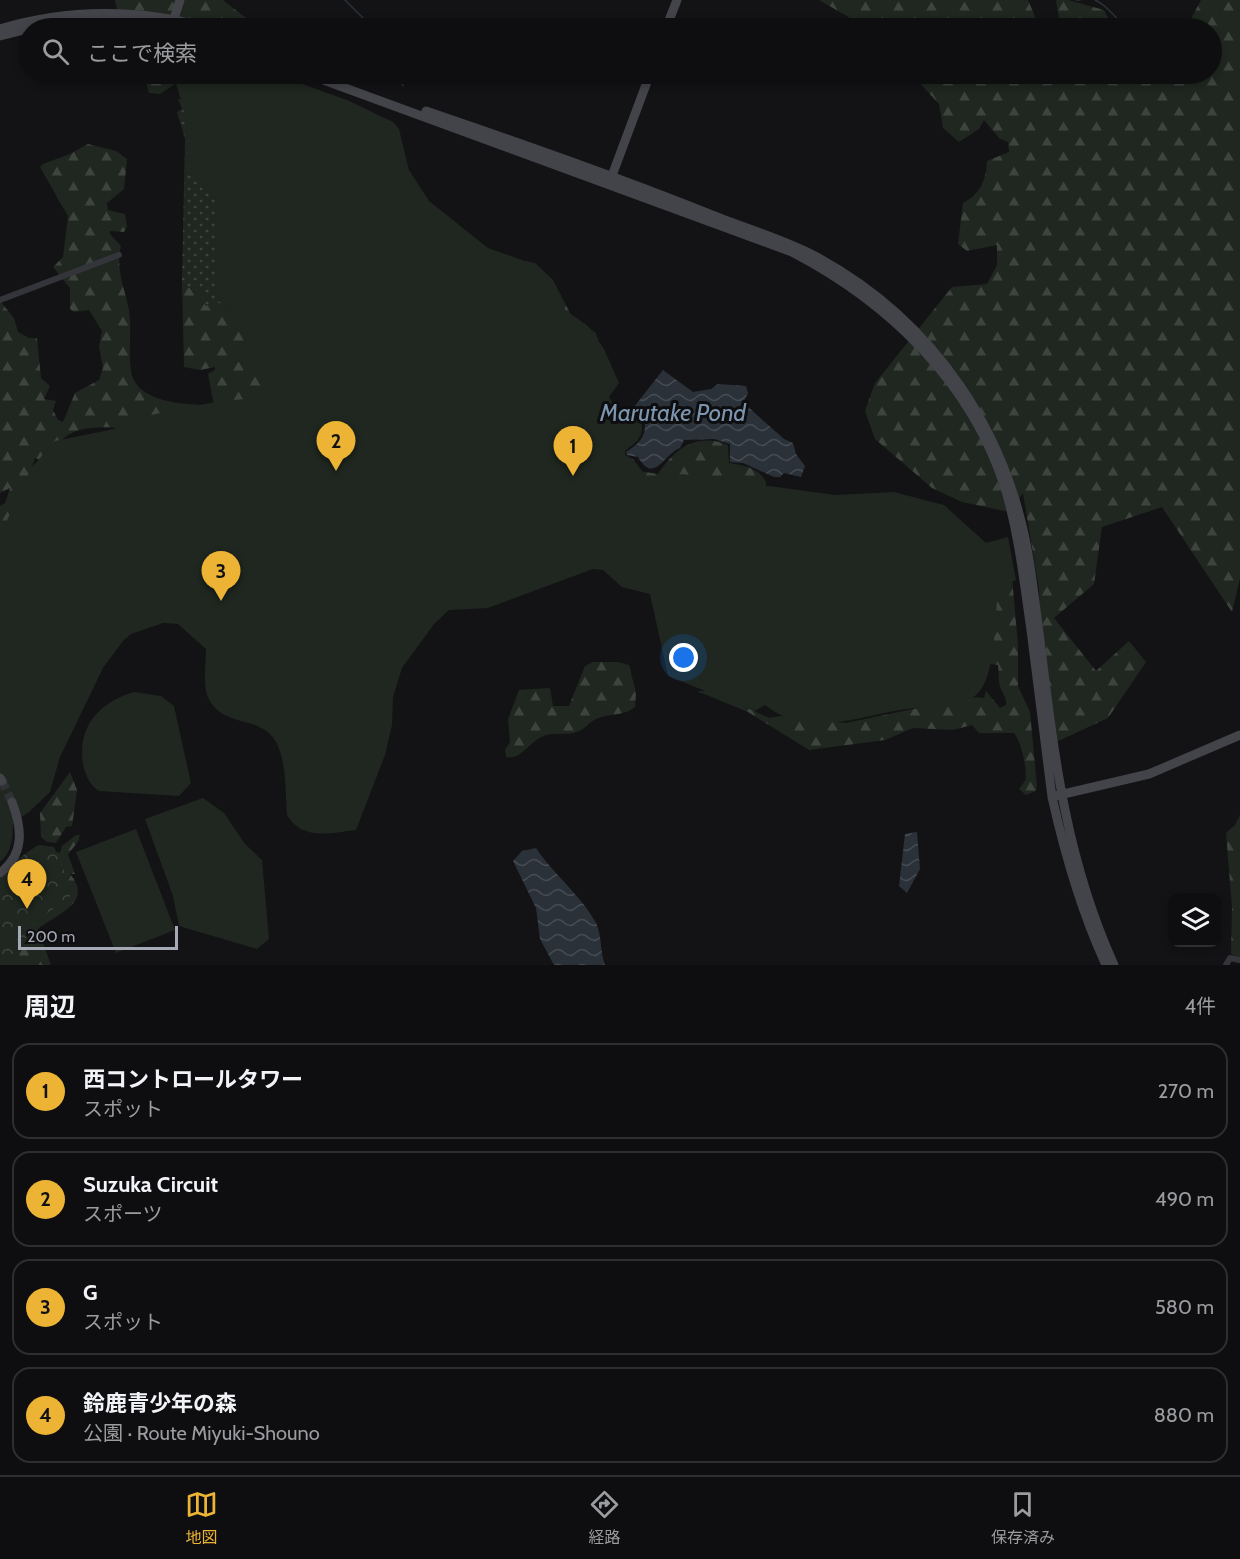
<!DOCTYPE html>
<html lang="ja">
<meta charset="utf-8">
<style>
body{margin:0;font-family:Cabin,"Noto Sans JP",sans-serif;background:#171719;color:#f1f3f6}
.controls{position:absolute;right:18px;bottom:18px;display:grid;overflow:hidden;border-radius:12px;box-shadow:0 3px 9px #0003}
.controls button{width:54px;height:54px;display:grid;place-items:center;padding:0;border:0;border-bottom:2px solid #2e2e30;background:#0e0e10;color:#f1f3f6;font:30px sans-serif}
.scale{position:absolute;left:18px;bottom:15px;width:160px;box-sizing:border-box;padding-left:6px;border:3px solid #a5a9b5;border-top:0;font-size:16px;line-height:21px;white-space:nowrap;color:#a5a9b5;-webkit-text-stroke:4px #0e0e10;paint-order:stroke}
.you{position:absolute;left:684px;top:658px;width:21px;height:21px;margin:-15px;border:4px solid #fff;border-radius:50%;background:#1a73e8;box-shadow:0 0 0 9px #1a73e833}
.badge{display:grid;place-items:center;width:39px;height:39px;border-radius:50%;background:#ecb334;color:#111;font-size:20px;font-weight:700}
.pin{position:absolute;translate:-50% -50px;filter:drop-shadow(0 2px 3px #0008)}
.pin::after{content:'';position:absolute;top:32px;width:21px;height:18px;background:inherit;clip-path:polygon(0 0,100% 0,50% 100%)}
.list{margin:0;padding:0;list-style:none}
h2{display:flex;justify-content:space-between;align-items:center;height:78px;margin:0;padding:0 24px;font-size:26px}
h2 small{font-size:20px;font-weight:400;color:#9b9c9f}
.list li{display:grid;grid-template-columns:39px 1fr auto;gap:18px;align-items:center;box-sizing:border-box;height:96px;margin:0 12px 12px;padding:0 12px;border:2px solid #2e2e30;border-radius:18px}
.list b{display:block;font-size:22px;white-space:nowrap}
.list p{margin:0;font-size:20px;white-space:nowrap;color:#9b9c9f}
.list em{font-size:20px;font-style:normal;color:#9b9c9f}
.icon{flex:none;width:33px;height:33px;fill:none;stroke:currentColor;stroke-width:2;stroke-linecap:round;stroke-linejoin:round}
.map{position:relative;flex:none;width:1240px;height:965px;overflow:hidden}
.search{position:absolute;background:#0e0e10;box-shadow:0 3px 9px #0003;left:18px;right:18px;top:18px;height:66px;display:flex;align-items:center;gap:15px;box-sizing:border-box;padding:0 21px;border-radius:33px;color:#9b9c9f;font-size:22px}
.sheet{height:510px;background:#0e0e10}
nav{display:flex;justify-content:space-around;align-items:center;box-sizing:border-box;height:84px;border-top:2px solid #2e2e30;background:#0e0e10;font-size:16px;color:#9b9c9f}
nav a{display:grid;justify-items:center;gap:3px}
nav .on{color:#ecb334}
.map>svg:first-child{display:block}
.grass{fill:url(#grass-dots)}
.forest{fill:url(#forest-firs)}
.park{fill:url(#park-crowns)}
.garden{fill:#1f2720}
.water{fill:url(#water-waves)}
.lines{fill:none;stroke-linecap:round;stroke-linejoin:round}
.stream{stroke:#2a3138;stroke-width:1.5}
.secondary-tunnel{stroke:#303135;stroke-width:9;stroke-dasharray:9 4.5;stroke-linecap:butt}
.street{stroke:#34353a;stroke-width:6}
.secondary{stroke:#424449;stroke-width:9}
.labels{text-anchor:middle;stroke-width:6;stroke-linejoin:round;paint-order:stroke}
.water-label{font-size:24px;font-style:italic;fill:#7d96af;stroke:#0e0e10}
</style>
<div class="map">
<svg width="1240" height="965" viewBox="0 0 1240 965">
<defs>
<pattern id="grass-dots" width="8" height="8" patternUnits="userSpaceOnUse" patternTransform="scale(1.5)"><rect width="8" height="8" fill="#1f2720"/><path d="M2 2h.1M6 6h.1" fill="none" stroke="#3d443e" stroke-width="1.8" stroke-linecap="round"/></pattern>
<pattern id="forest-firs" width="22" height="20" patternUnits="userSpaceOnUse" patternTransform="scale(1.5)"><rect width="22" height="20" fill="#1f2720"/><path d="M5 1l3.5 6h-7zM16 11l3.5 6h-7z" fill="#3d443e"/></pattern>
<pattern id="park-crowns" width="20" height="18" patternUnits="userSpaceOnUse" patternTransform="scale(1.5)"><rect width="20" height="18" fill="#1f2720"/><path d="M2 6a3 3 0 1 1 6 0M12 15a3 3 0 1 1 6 0" fill="none" stroke="#3d443e"/></pattern>
<pattern id="water-waves" width="16" height="10" patternUnits="userSpaceOnUse" patternTransform="scale(1.5)"><rect width="16" height="10" fill="#2a3138"/><path d="M0 5q4-4 8 0t8 0" fill="none" stroke="#464c53"/></pattern>
</defs>
<rect width="100%" height="100%" fill="#131315"/>
<path class="grass" d="M178,99H194L240,285L234,315L226,306H206L192,288H187L182,283L185,139L177,112L182,109Z"/>
<path class="forest" d="M115,0H223L259,28H121Z
M819,0H1028L1039,26L1060,25L1056,0H1068L1104,10L1110,22L1123,28H904L899,25L861,24Z
M1201,0H1240V578L1232,612L1162,507L1102,527L1094,584L1054,618L1096,671L1129,641L1146,662L1108,718L1054,743L1041,632L1039,589L1023,493L1009,512L962,502L932,488L875,439L865,411L875,383L952,287L987,284L997,265V245L967,251L958,244L963,203C980,194 986,181 987,161L1009,152L1008,142L1000,139L984,120L979,129L959,142L943,128L939,104L916,79L915,74H1212V28H1186Z
M144,74H190L160,94L149,93Z
M88,144L116,151L127,159L124,189L107,203L108,210L125,214L127,227L124,232L110,231V234L121,246C115,268 125,289 129,310C132,331 128,351 131,371C136,404 189,405 214,405L208,374L215,370V367L200,370L184,367L182,283L187,288L202,289L203,302L206,306C213,304 218,301 224,305C244,317 265,357 279,376L275,396L124,429C107,426 77,426 64,438C54,447 55,452 40,460L35,458L0,570V506L5,503L10,488L0,493V301L14,318L18,332L29,338H37L41,378L50,386L44,399L56,401L53,410L58,420L63,422L75,393L99,380L103,368L99,347L102,331L89,310L74,312L70,309V288L53,267L63,257L68,216L40,167L43,164L70,154Z
M526,261L535,263L553,280L571,315L596,333L611,392L609,398L617,407L641,421C646,439 632,443 622,454L634,460L639,471L658,474C675,448 697,432 728,445L729,463C743,465 759,468 766,482L764,488L654,484L648,480H630L523,263Z
M1012,578L1018,645V686L1030,712L1037,786L1036,791L1026,795L1019,789C1021,786 1023,784 1025,781C1028,770 1021,741 1014,733H979L972,725L953,730L913,728L885,740L809,750L748,712L697,691H706L733,701L769,718L781,716L846,723L971,697L984,698L986,691L1000,708L1006,705C1007,696 1002,694 1000,686C998,680 999,672 998,665L990,664L991,590Z
M593,662H618L629,665L636,693L635,707C625,716 609,713 596,719C589,722 584,730 577,732C566,736 553,731 541,737C529,743 521,760 506,757L505,750L510,742L508,719L519,690L550,688L553,706H569L585,666Z
M70,772L77,790L72,826L66,827L56,843L47,842L41,837L40,813Z
M1240,815V958L1231,954L1232,907L1226,833L1235,825Z
M76,835H80L78,842L68,854L75,874H70C95,903 54,915 38,929L51,965H0L51,850L60,853L62,846Z"/>
<path class="park" d="M38,845L54,847L74,893L33,924L13,965H0V878L18,859Z"/>
<path class="garden" d="M173,74H274L347,100L393,122L399,129L409,170L429,201L488,248L533,264L557,288L565,310L588,326L604,349L619,383L609,397C616,414 629,415 641,427L638,440L625,451V455C638,461 642,473 652,483L682,474L835,495L894,492L944,505L986,543L1008,537L1016,580L998,589C995,614 996,673 979,692C960,713 933,705 906,709C859,716 807,739 765,705L755,711L668,676L650,594L622,587L603,570L593,569L488,608L449,610L434,624L402,668L393,697L392,725L385,755L356,830C332,833 302,841 287,815C285,793 287,762 276,742C259,713 221,730 207,695C203,683 206,662 206,649L178,624L163,623L131,634L123,641L103,668L60,757L50,792L29,812L13,823C13,836 12,853 0,862V535L32,467L55,441L114,429L136,418L220,401L260,398L268,394L273,384L268,375L235,360L247,341L233,311L219,299L216,281L218,201L187,164C192,133 182,103 173,74Z
M134,692L161,696L174,706L191,783L179,796L99,791C90,786 85,774 83,764C77,726 100,702 134,692Z
M203,798L224,813L245,844L262,860L269,939L257,949L179,926L173,896L145,819Z
M136,829L175,930L116,953L76,852Z"/>
<path class="water" d="M663,370L693,392L711,389L718,384L746,386L748,393L744,401L747,406L784,439L793,443L796,454L805,466L801,477L784,473L780,477H774L743,463L730,462V444L714,439L684,440L680,448C664,454 654,485 638,457L627,455L626,452C639,444 648,435 644,419L630,412Z
M917,832L920,869L907,893L899,886L905,834Z
M536,848C554,875 580,894 596,923C602,935 600,952 605,965H554L540,939L536,908L513,861L522,851Z"/>
<g class="lines">
<path class="stream" d="M345,0L373,28
M1076,0H1080
M1095,0C1110,6 1115,22 1131,28
M398,74L403,86"/>
<path class="secondary-tunnel" d="M2,781L12,802"/>
<path class="street" d="M0,300L119,255
M1226,965L1230,958L1240,960"/>
<path class="secondary" d="M172,25L180,0
M30,28L107,21L176,28
M666,28L677,0
M0,29C66,9 141,8 207,28
M0,36L28,29
M307,74L792,252C888,302 971,381 1005,488C1019,534 1024,582 1031,630C1038,686 1045,741 1052,797C1065,855 1081,911 1106,965
M426,111C520,143 615,176 707,213C743,228 781,238 815,256C934,320 1010,433 1030,566C1051,707 1054,832 1114,965
M610,181L650,74
M0,778L2,781
M1055,796L1149,774L1240,735
M0,873C25,854 22,828 12,802"/>
</g>
<g class="labels">
<g class="water-label">
<text x="673" y="421">Marutake Pond</text>
</g>
</g>
</svg>
<div class="controls">
<button><svg class="icon" aria-label="layers" viewBox="0 0 24 24"><path d="M12 4l9 5-9 5-9-5zM3 14l9 5 9-5"/></svg></button>
</div>
<div class="scale">200 m</div>
<div class="you"></div>
<div class="pin badge" style="left:573px;top:476px">1</div>
<div class="pin badge" style="left:336px;top:471px">2</div>
<div class="pin badge" style="left:221px;top:601px">3</div>
<div class="pin badge" style="left:27px;top:909px">4</div>
<div class="search"><svg class="icon" aria-label="search" viewBox="0 0 24 24"><circle cx="10" cy="10" r="6"/><path d="M15 15l6 6"/></svg>ここで検索</div>
</div>
<section class="sheet">
<h2>周辺<small>4件</small></h2>
<ul class="list">
<li><span class="badge">1</span><div><b>西コントロールタワー</b><p>スポット</p></div><em>270 m</em></li>
<li><span class="badge">2</span><div><b>Suzuka Circuit</b><p>スポーツ</p></div><em>490 m</em></li>
<li><span class="badge">3</span><div><b>G</b><p>スポット</p></div><em>580 m</em></li>
<li><span class="badge">4</span><div><b>鈴鹿青少年の森</b><p>公園 · Route Miyuki-Shouno</p></div><em>880 m</em></li>
</ul>
</section>
<nav>
<a class="on"><svg class="icon" aria-label="map" viewBox="0 0 24 24"><path d="M3 6l6-2 6 2 6-2v14l-6 2-6-2-6 2zM9 4v14M15 6v14"/></svg>地図</a>
<a><svg class="icon" aria-label="directions" viewBox="0 0 24 24"><path d="M12 3l9 9-9 9-9-9zM9 14v-3h6M13 9l2 2-2 2"/></svg>経路</a>
<a><svg class="icon" aria-label="saved" viewBox="0 0 24 24"><path d="M7 4h10v16l-5-4-5 4z"/></svg>保存済み</a>
</nav>
